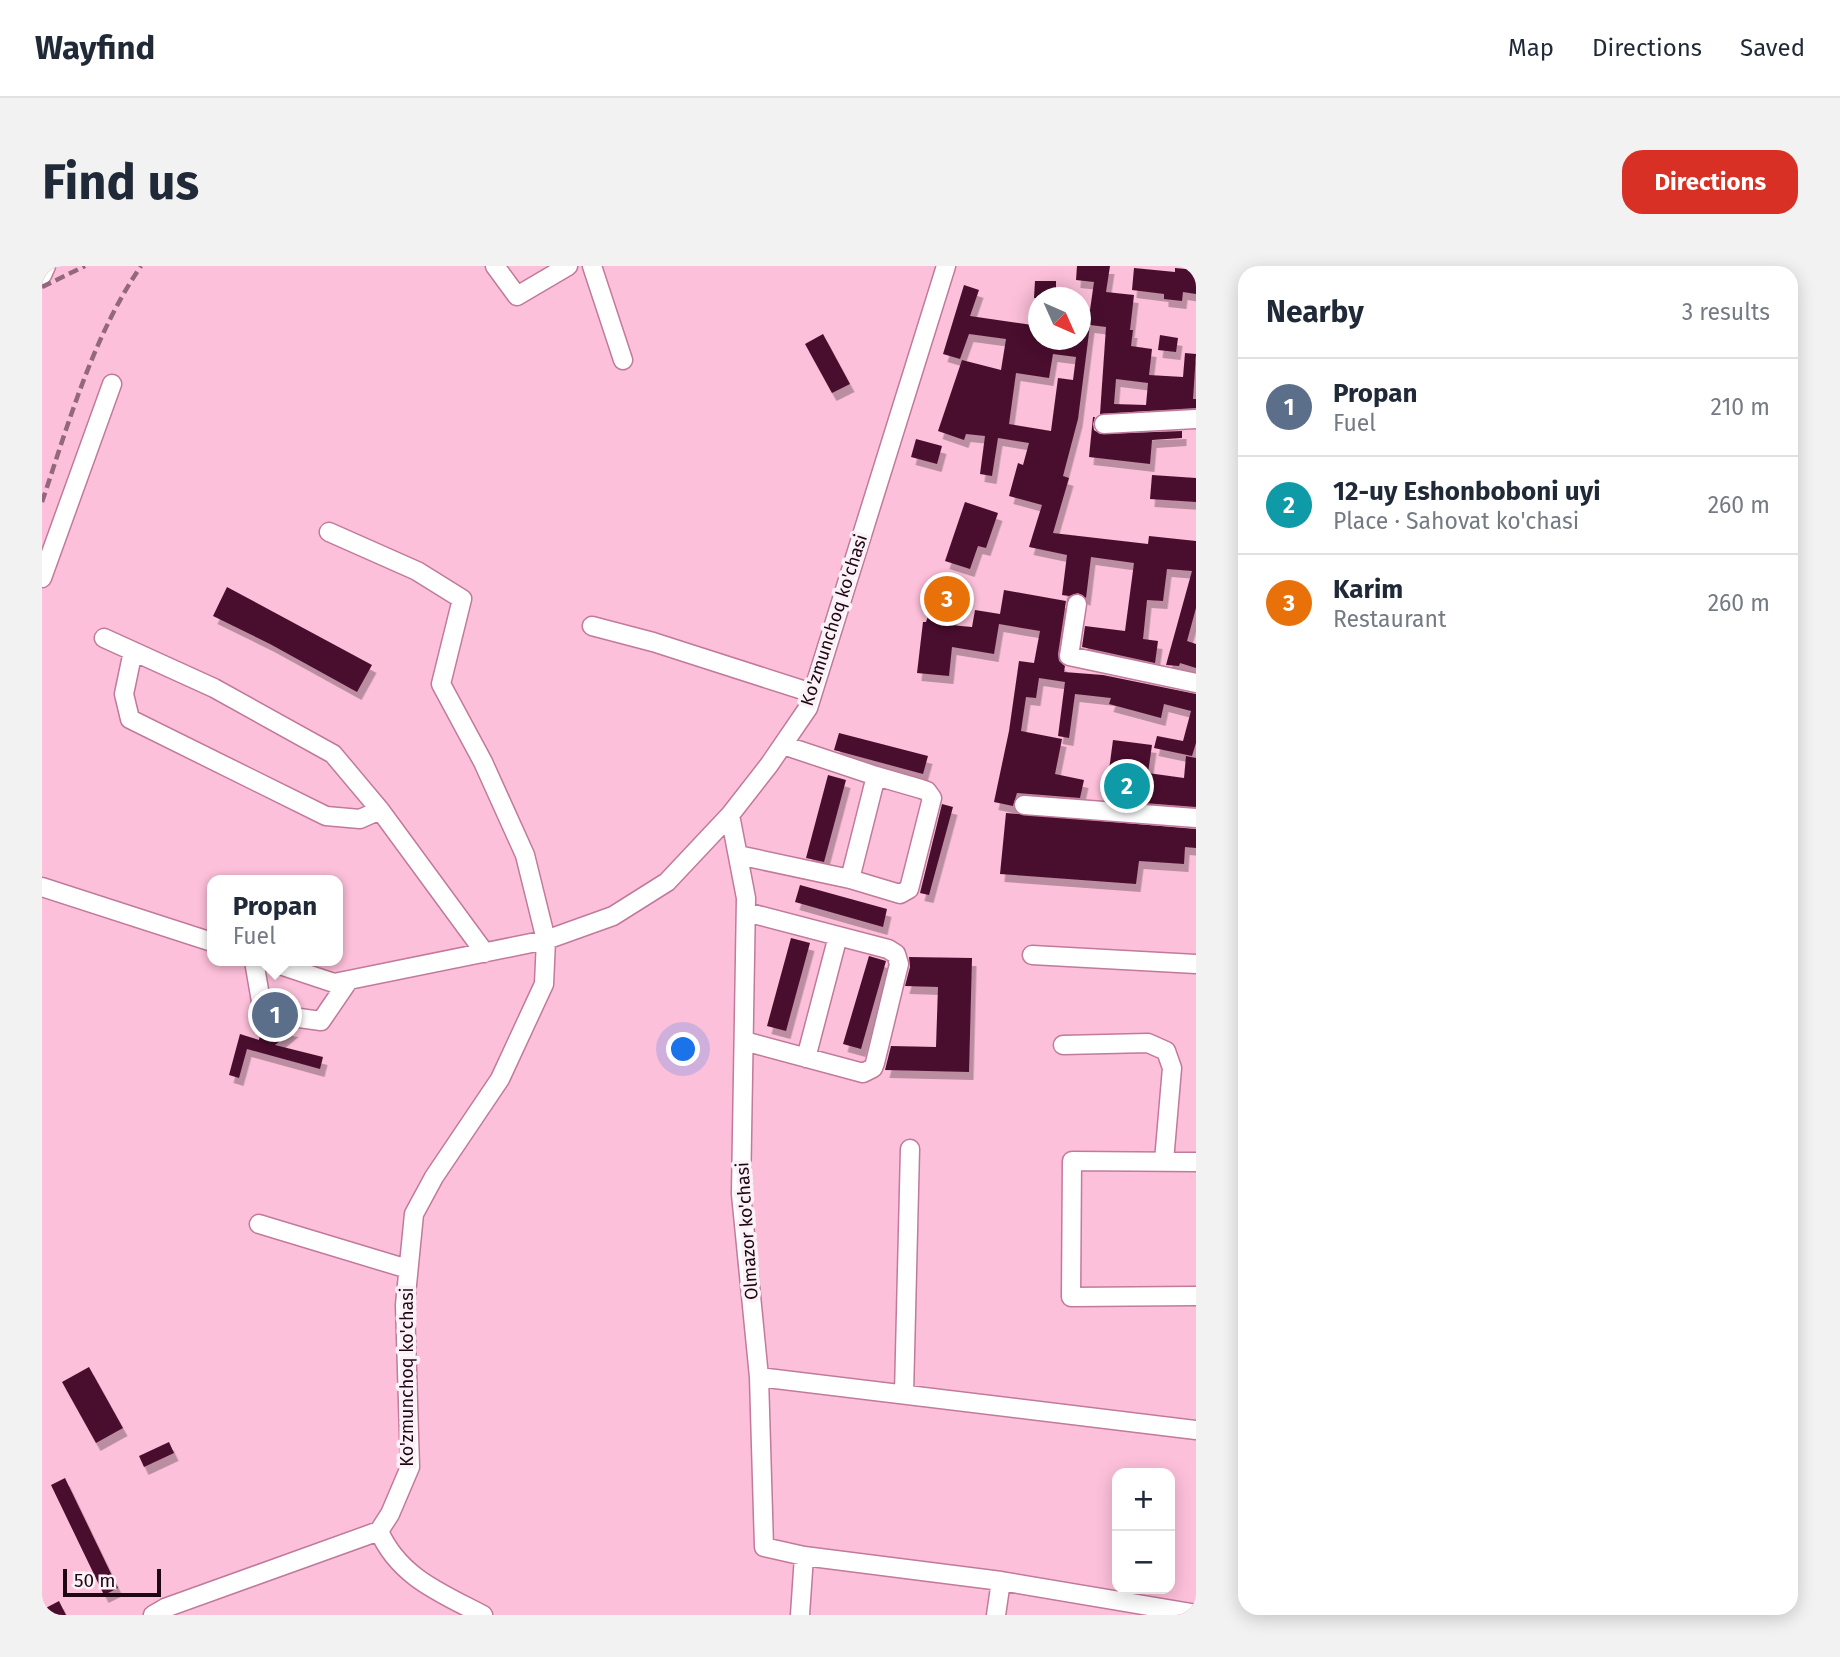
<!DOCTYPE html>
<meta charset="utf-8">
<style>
body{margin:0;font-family:"Fira Sans",sans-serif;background:#f2f2f3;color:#1f2937}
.controls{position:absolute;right:21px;bottom:21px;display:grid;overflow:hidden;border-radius:14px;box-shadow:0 4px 18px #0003}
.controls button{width:63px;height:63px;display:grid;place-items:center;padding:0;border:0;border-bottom:2px solid #e0e1e3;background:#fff;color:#1f2937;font:35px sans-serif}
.compass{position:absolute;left:986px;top:21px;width:63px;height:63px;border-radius:50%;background:#fff;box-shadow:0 4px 18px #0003;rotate:135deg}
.scale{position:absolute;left:21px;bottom:18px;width:98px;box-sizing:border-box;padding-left:7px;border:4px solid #1f0613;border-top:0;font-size:19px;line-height:24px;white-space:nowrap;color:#1f0613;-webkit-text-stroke:5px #faf2f6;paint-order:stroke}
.you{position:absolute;left:642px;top:784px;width:24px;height:24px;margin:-18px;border:5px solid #fff;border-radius:50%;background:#1a73e8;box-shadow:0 0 0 10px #1a73e833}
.badge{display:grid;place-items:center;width:46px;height:46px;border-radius:50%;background:#d93025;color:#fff;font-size:23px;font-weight:700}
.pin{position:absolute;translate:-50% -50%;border:4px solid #fff;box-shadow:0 2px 7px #0006}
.popup{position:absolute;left:165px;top:609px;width:136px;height:91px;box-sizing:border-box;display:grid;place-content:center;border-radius:14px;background:#fff;filter:drop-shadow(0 2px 5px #0005);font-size:23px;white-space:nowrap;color:#747a83}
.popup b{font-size:26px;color:#1f2937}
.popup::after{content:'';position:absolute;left:50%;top:100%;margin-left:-14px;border:14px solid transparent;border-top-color:#fff}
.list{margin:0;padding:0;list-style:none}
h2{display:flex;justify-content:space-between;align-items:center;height:91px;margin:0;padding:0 28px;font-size:30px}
h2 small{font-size:23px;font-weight:400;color:#747a83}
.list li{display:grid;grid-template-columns:46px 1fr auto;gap:21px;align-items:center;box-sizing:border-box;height:98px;padding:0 28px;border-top:2px solid #e0e1e3}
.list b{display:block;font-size:26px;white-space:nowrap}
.list p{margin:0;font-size:23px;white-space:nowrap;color:#747a83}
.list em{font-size:23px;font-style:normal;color:#747a83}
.map{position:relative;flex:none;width:1154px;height:1349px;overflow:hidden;border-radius:21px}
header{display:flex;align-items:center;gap:42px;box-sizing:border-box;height:98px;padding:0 35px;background:#fff;border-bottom:2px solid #e0e1e3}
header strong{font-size:33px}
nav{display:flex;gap:38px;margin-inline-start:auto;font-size:24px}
.intro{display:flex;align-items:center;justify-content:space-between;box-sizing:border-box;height:168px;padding:0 42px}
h1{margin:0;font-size:49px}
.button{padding:18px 32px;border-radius:21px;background:#d93025;color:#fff;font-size:24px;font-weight:700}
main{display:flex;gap:42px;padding:0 42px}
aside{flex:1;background:#fff;border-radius:21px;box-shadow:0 4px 18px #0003}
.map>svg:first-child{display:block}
.building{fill:#4a0d2f;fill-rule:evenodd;filter:url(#shadow)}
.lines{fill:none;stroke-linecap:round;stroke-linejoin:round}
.minor-casing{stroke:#c17a9b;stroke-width:21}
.minor{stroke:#fff;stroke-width:18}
.rail{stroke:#94687c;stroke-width:4.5;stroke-dasharray:10 5;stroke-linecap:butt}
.labels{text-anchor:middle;stroke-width:7;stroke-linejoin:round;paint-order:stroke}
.street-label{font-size:18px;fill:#1f0613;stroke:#faf2f6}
</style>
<header>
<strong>Wayfind</strong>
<nav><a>Map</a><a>Directions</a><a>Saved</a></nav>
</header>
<div class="intro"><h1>Find us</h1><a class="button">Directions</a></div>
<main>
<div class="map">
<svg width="1154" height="1349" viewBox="0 0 1154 1349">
<defs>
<filter id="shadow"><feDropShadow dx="4.5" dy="8" stdDeviation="0" flood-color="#0004"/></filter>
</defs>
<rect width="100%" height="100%" fill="#fdc0da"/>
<path class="building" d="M1035,0H1068L1064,26L1092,29L1088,64H1091L1089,80L1110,83L1107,109L1141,111L1143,87L1154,88L1151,133H1154V142L1058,148L1064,61L1048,59L1036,153L1021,210L1027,212L1011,267L1106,278L1107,270L1154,275V342L1145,375L1154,378V402L1138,397L1137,400L1124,399L1150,305L1125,303L1121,335L1105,334L1101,373L1116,375L1113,397L1040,381L1043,360L1083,365L1092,297L1049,291L1044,332L1036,327L1027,330L1020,329L1025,289L987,281L1000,239L967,230L976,197L981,199L987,177L956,172L950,210L938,208L943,170L924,168L922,174L896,165L920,94L959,104L964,73L927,68L918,93L901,88L922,19L937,24L928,50L997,60V74H1013V78L1026,79L1027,74H1039V43L1048,44L1052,16L1034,14ZM1011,88L1034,91L1031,114L1016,112L1009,165L967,158L974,107L1007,112ZM1074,113L1106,117L1104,139L1072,138Z
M1092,2L1133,6V2L1154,4V28L1141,26L1140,35L1122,33V28L1090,24Z
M993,15H1014V32H992Z
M781,68L808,118L790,127L763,78Z
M1118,69L1136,72L1134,86L1116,84Z
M1051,151H1053L1051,158L1052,164L1058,168L1140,165V172L1110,174L1108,198L1047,191Z
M874,173L900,180L895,198L869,191Z
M1110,209L1154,212V236L1108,233Z
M923,236L956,247L944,282L936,280L928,303L903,295Z
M898,315L921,323L908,359L930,361L933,344L958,348L962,324L1024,335L1016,388L1017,395L1023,400L1022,406L1061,409L1154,428V477L1150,490L1112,482L1115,470L1141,475L1149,445L1122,438L1119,452L1067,438L1069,432L1033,428L1027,472L1016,470L1023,416L997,412L994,432L984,431L979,465L1020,473L1013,508L1042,514L1038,532L975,527L971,540L952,536L967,465L977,395L992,397L998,365L957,358L952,388L910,381L907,410L875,407L881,356H884Z
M185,321L330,399L315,426L228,378L171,350Z
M797,467L886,490L881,508L792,484Z
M1071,474L1110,479L1106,507L1142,512L1144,490L1154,492V541L1063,534Z
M786,509L804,514L782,596L764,592Z
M900,538L911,541L887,629L878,627Z
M964,547L1154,563V582L1143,581L1142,598L1097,595L1094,618L958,608Z
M758,619L845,643L841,661L753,636Z
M749,672L768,677L744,765L725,760Z
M827,690L844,695L819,783L801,778Z
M867,691L930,692L927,806L843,804L849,780L894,781L896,721L863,720L868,701Z
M220,758L252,763L233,779L281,791L278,803L205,783L197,812L187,809L198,768L217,774Z
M47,1101L81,1162L54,1177L20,1116Z
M127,1176L132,1187L102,1201L97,1190Z
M23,1212L76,1322L62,1329L9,1219Z
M17,1335L24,1349H0V1344Z"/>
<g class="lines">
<g class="minor-casing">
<path id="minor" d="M453,0L475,30L526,0
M550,0L581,94
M0,9L4,0
M1062,158L1154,153
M287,266L375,305L420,333L399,418L441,496L483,589L504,674L502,718L458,813L392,911L372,948L363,1039L368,1201L348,1248L337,1265
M0,312L70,118
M1035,338L1027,390L1154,417
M550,360L611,376L770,427
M62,372L172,422L291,488L338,544L443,687
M91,385L82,428L88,453L284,550L318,553L338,544
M982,539L1154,552
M688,549L704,632L699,928L717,1111L722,1281L762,1290L758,1349
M696,589L808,613L858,628L867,623L890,532L885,525L879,523L834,510L741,479
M808,613L834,510
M0,621L170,676
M990,689L1154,698
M212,695L221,747L279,755L307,714
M226,695L292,717L307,714L504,674L571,650L625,616L688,549L727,499L766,442L904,0
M702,775L821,807L831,802L833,797L857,698L854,688L846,683L704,646
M1021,779L1106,777L1124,785L1130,802L1122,895
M764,792L796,670
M1154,896L1030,895L1029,1031L1154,1030
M217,958L366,1003
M717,1111L1154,1164
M862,1128L868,883
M337,1265C357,1311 399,1327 441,1349
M762,1290L959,1315L1154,1348
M111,1349L123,1342L337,1265
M954,1349L959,1315"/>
</g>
<use href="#minor" class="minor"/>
<path class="rail" d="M0,21L43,0
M0,236C27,156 51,70 99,0"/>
</g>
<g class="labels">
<g class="street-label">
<text transform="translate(792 354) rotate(-72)" y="6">Ko'zmunchoq ko'chasi</text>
<text transform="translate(705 965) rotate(-94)" y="6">Olmazor ko'chasi</text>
<text transform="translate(365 1111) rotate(-90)" y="6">Ko'zmunchoq ko'chasi</text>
</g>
</g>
</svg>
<div class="controls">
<button>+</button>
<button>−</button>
</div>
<svg class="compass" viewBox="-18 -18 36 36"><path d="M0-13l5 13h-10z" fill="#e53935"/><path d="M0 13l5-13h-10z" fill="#747a83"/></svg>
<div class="scale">50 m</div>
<div class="you"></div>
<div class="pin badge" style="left:233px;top:749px;background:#5c6f8a">1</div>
<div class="popup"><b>Propan</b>Fuel</div>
<div class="pin badge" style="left:1085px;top:520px;background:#0f9aa8">2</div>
<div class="pin badge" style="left:905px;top:333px;background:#e8710a">3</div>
</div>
<aside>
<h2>Nearby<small>3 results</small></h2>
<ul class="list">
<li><span class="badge" style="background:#5c6f8a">1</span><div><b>Propan</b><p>Fuel</p></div><em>210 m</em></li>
<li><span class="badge" style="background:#0f9aa8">2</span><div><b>12-uy Eshonboboni uyi</b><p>Place · Sahovat ko'chasi</p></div><em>260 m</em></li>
<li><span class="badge" style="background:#e8710a">3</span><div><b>Karim</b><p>Restaurant</p></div><em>260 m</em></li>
</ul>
</aside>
</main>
